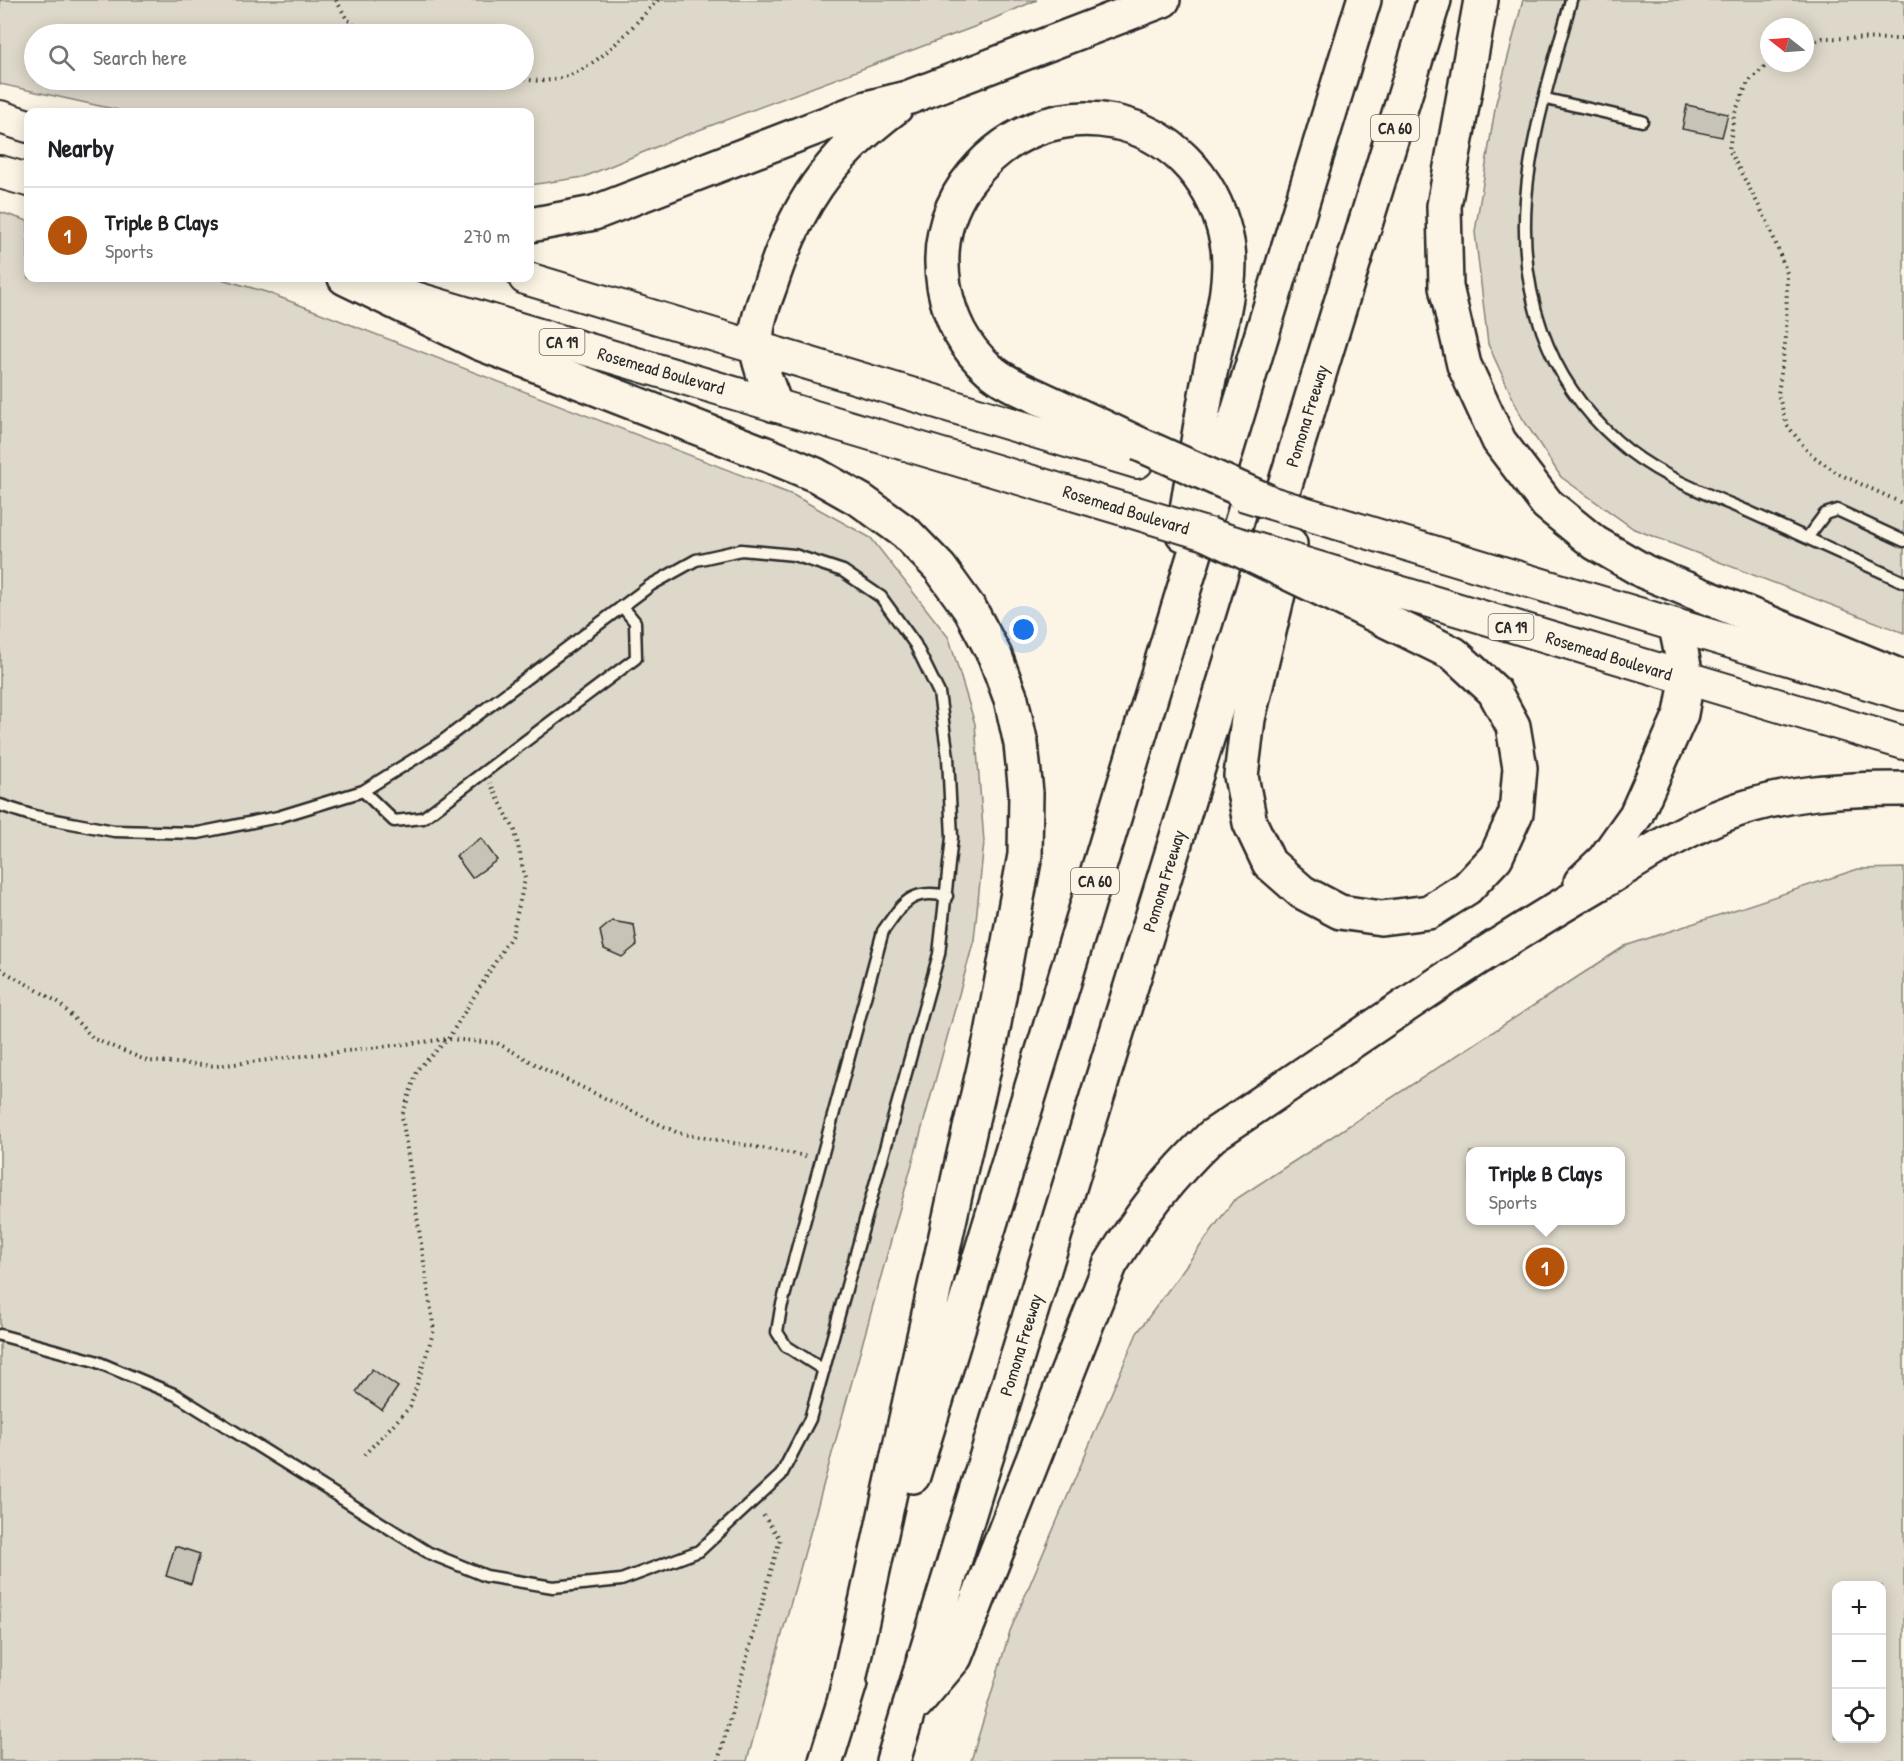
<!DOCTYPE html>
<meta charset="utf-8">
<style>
body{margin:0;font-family:"Patrick Hand",sans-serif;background:#f6f6f6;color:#202124}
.controls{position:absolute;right:18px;bottom:18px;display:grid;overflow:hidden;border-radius:12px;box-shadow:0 3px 15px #0003}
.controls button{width:54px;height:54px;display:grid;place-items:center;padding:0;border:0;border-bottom:2px solid #e0e0e0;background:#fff;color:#202124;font:30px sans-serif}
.compass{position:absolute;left:1760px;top:18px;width:54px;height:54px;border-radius:50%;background:#fff;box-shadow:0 3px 15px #0003;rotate:287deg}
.you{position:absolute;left:1024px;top:630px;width:21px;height:21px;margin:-15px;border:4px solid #fff;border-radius:50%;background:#1a73e8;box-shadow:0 0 0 9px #1a73e833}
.badge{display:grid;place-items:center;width:39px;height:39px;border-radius:50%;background:#b45309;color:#fff;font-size:20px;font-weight:700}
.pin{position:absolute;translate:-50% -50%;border:3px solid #fff;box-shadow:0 2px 6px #0006}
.popup{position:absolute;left:1466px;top:1147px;width:159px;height:78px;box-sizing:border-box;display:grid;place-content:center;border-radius:12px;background:#fff;filter:drop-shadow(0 2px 4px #0005);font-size:20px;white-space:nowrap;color:#757577}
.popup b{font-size:22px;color:#202124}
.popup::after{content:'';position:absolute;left:50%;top:100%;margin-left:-12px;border:12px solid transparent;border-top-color:#fff}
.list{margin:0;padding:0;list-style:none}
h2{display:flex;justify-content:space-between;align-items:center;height:78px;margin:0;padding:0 24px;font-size:26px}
h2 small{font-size:20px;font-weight:400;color:#757577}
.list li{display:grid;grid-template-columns:39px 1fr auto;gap:18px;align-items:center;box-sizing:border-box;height:96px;padding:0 24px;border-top:2px solid #e0e0e0}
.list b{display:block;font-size:22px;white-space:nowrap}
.list p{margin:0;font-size:20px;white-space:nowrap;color:#757577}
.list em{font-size:20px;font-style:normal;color:#757577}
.icon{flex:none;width:33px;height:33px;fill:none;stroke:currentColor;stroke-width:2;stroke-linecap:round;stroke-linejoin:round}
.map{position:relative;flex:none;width:1904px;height:1761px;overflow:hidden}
.search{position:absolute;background:#fff;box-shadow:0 3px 15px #0003;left:24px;top:24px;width:510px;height:66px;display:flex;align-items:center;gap:15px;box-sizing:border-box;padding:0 21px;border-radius:33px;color:#757577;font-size:22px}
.panel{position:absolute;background:#fff;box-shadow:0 3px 15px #0003;left:24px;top:108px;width:510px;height:174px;border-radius:12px}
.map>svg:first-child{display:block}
.green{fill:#ded8ca;stroke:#84827a;stroke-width:1.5;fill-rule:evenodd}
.building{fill:#c8c3b7;stroke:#2b2b2b;stroke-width:1.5}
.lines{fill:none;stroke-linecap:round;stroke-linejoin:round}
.lane-casing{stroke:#2b2b2b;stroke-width:15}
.primary-casing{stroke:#2b2b2b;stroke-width:36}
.highway-casing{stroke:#2b2b2b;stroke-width:38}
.path{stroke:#2b2b2b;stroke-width:4;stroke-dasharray:1.5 4.5;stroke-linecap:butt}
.lane{stroke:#fcf5e5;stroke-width:10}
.primary{stroke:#fcf5e5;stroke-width:32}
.highway{stroke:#fcf5e5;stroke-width:33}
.primary-bridge-casing{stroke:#2b2b2b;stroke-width:36;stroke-linecap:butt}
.highway-bridge-casing{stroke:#2b2b2b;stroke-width:38;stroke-linecap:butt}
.primary-bridge{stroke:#fcf5e5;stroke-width:32}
.highway-bridge{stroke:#fcf5e5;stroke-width:33}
.labels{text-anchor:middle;stroke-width:4.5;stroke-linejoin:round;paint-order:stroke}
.shield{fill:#fcf5e5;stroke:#6a6863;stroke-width:1.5}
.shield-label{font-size:16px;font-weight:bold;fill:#2b2b2b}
.street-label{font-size:18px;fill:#2b2b2b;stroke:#fcf5e5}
</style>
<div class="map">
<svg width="1904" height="1761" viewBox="0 0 1904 1761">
<rect width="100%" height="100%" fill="#fcf5e5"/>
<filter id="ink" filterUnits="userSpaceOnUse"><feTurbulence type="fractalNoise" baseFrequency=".0167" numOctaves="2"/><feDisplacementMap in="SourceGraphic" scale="12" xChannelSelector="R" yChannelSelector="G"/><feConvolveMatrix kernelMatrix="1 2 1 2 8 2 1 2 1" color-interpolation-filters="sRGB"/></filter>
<g filter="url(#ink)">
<path class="green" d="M0,0H1037L974,27L675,139L584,177L530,185V112H127L0,84ZM524,34V80H34V34Z
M1523,0H1904V633L1634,529L1561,477L1521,416L1488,344L1475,232L1496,103ZM1769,27H1805V63H1769Z
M0,212L28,221V278H218L266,292L793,495L871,538L949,638L975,724L984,842L974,940L747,1761H0Z
M1904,868V1761H971L1010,1631L1137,1333L1233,1201L1625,946L1858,869ZM1470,1152H1620V1220H1470ZM1836,1586H1882V1738H1836Z"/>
<path class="building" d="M1687,105L1728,114L1722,137L1682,129Z
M481,838L497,860L472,878L456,856Z
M612,921L634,925L637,945L622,957L604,949L600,931Z
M372,1369L398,1387L382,1410L356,1392Z
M175,1546L200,1554L191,1584L166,1576Z"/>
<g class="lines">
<g class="lane-casing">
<path id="lane" d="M1571,0C1554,65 1531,132 1526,199C1519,291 1546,378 1616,440C1653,474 1702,492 1747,511C1799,535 1852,558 1904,582
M1546,99L1642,121
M1807,538L1825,514L1837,510L1904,541
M363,791L394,821L423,818L636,658L635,622L622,606
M0,805L34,816L114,831L198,833L278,817L363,791L440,743L651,585L696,560L741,550L794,555L843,571L881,597L915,644L939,693L948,757L952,837L939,954L810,1419L781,1475L699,1551L621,1580L553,1587L486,1576L429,1553L176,1395L95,1361L0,1335
M824,1370L786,1346L777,1332L781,1308L883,931C903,903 911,888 947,896"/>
</g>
<g class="primary-casing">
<path id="primary" d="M0,117L28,126
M0,172L28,180
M525,278L1137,462
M395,292L1123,509
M1350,527L1904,694
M1335,573L1904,743"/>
</g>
<g class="highway-casing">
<path id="highway" d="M1481,0L1444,206L1446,287L1464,365L1499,441L1547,504L1595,543L1645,572L1904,678
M530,225L594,213L867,108L907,98L1163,0
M345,278L477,342L768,455L816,475L862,501L906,533L940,568L971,611L995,656L1011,699L1021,744L1026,793L1025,855L992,1034L961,1167L844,1703
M775,405C769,387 759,367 757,348C754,328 763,305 770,286C796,205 828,158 896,107
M1139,444C1108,429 1078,415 1047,401C1028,392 1004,383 989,369C963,346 950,319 944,286C938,250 945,214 966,184C1043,77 1197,108 1226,237C1236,278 1218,332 1210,373C1200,426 1192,480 1183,534
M1290,544L1248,719L1241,776L1250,823L1269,863L1302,892L1340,912L1381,918L1429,912L1467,888L1496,857L1516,813L1520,768L1513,726L1494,691L1454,654L1328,592
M1581,882L1604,860L1636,815L1681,714L1687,680L1676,627
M913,1476L1364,0
M916,1703L955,1657L1110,1265C1140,1215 1169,1177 1212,1136C1338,1052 1463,963 1595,886C1637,861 1680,831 1726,814C1783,792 1843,789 1904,789
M826,1761L850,1683
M893,1761L1434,0"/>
</g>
<path class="path" d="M336,0L347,19L364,34
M1805,44L1823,38L1904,39
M1769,63L1748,82L1734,115L1729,150L1768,223L1787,273L1786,336L1778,394L1787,425L1809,453L1837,473L1904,504
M524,79C583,91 621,37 658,0
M0,969L58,1002L94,1039L148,1061L217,1066L448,1039L497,1043L548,1071L678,1133L806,1156
M364,1455L410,1407L434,1330L402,1116L418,1069L448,1039L512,935L525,879L515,831L490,783
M718,1761L780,1539L761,1512"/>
<use href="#lane" class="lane"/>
<use href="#primary" class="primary"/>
<use href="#highway" class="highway"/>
<g class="primary-bridge-casing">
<path id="primary-bridge" d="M1242,494L1350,527
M1123,509L1335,573"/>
</g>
<g class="highway-bridge-casing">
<path id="highway-bridge" d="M1139,444L1267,501
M1207,534L1328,592"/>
</g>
<use href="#primary-bridge" class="primary-bridge"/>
<use href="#highway-bridge" class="highway-bridge"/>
</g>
</g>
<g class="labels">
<g class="shield">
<rect x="1371" y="115" width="48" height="26" rx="4.5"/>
<rect x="539.5" y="329" width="45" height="26" rx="4.5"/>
<rect x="1488.5" y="614" width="45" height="26" rx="4.5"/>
<rect x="1071" y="868" width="48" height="26" rx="4.5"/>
</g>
<g class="shield-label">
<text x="1395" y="134">CA 60</text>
<text x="562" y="348">CA 19</text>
<text x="1511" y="633">CA 19</text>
<text x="1095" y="887">CA 60</text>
</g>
<g class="street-label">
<text transform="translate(661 371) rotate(16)" y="6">Rosemead Boulevard</text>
<text transform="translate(1307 416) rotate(-73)" y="6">Pomona Freeway</text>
<text transform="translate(1126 510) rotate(17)" y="6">Rosemead Boulevard</text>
<text transform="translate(1609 656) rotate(17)" y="6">Rosemead Boulevard</text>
<text transform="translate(1164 881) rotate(-73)" y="6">Pomona Freeway</text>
<text transform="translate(1021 1345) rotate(-73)" y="6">Pomona Freeway</text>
</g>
</g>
</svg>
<div class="controls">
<button>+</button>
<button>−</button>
<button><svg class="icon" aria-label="locate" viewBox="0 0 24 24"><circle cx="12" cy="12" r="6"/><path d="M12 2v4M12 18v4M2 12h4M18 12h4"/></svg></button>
</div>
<svg class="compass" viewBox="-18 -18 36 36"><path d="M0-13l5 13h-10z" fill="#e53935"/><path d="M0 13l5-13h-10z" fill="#757577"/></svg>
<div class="you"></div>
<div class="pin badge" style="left:1545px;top:1267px">1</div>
<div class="popup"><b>Triple B Clays</b>Sports</div>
<div class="search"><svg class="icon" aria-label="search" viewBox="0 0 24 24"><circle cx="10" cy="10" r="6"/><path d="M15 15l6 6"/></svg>Search here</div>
<section class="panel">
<h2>Nearby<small></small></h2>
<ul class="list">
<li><span class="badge">1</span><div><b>Triple B Clays</b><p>Sports</p></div><em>270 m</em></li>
</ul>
</section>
</div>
